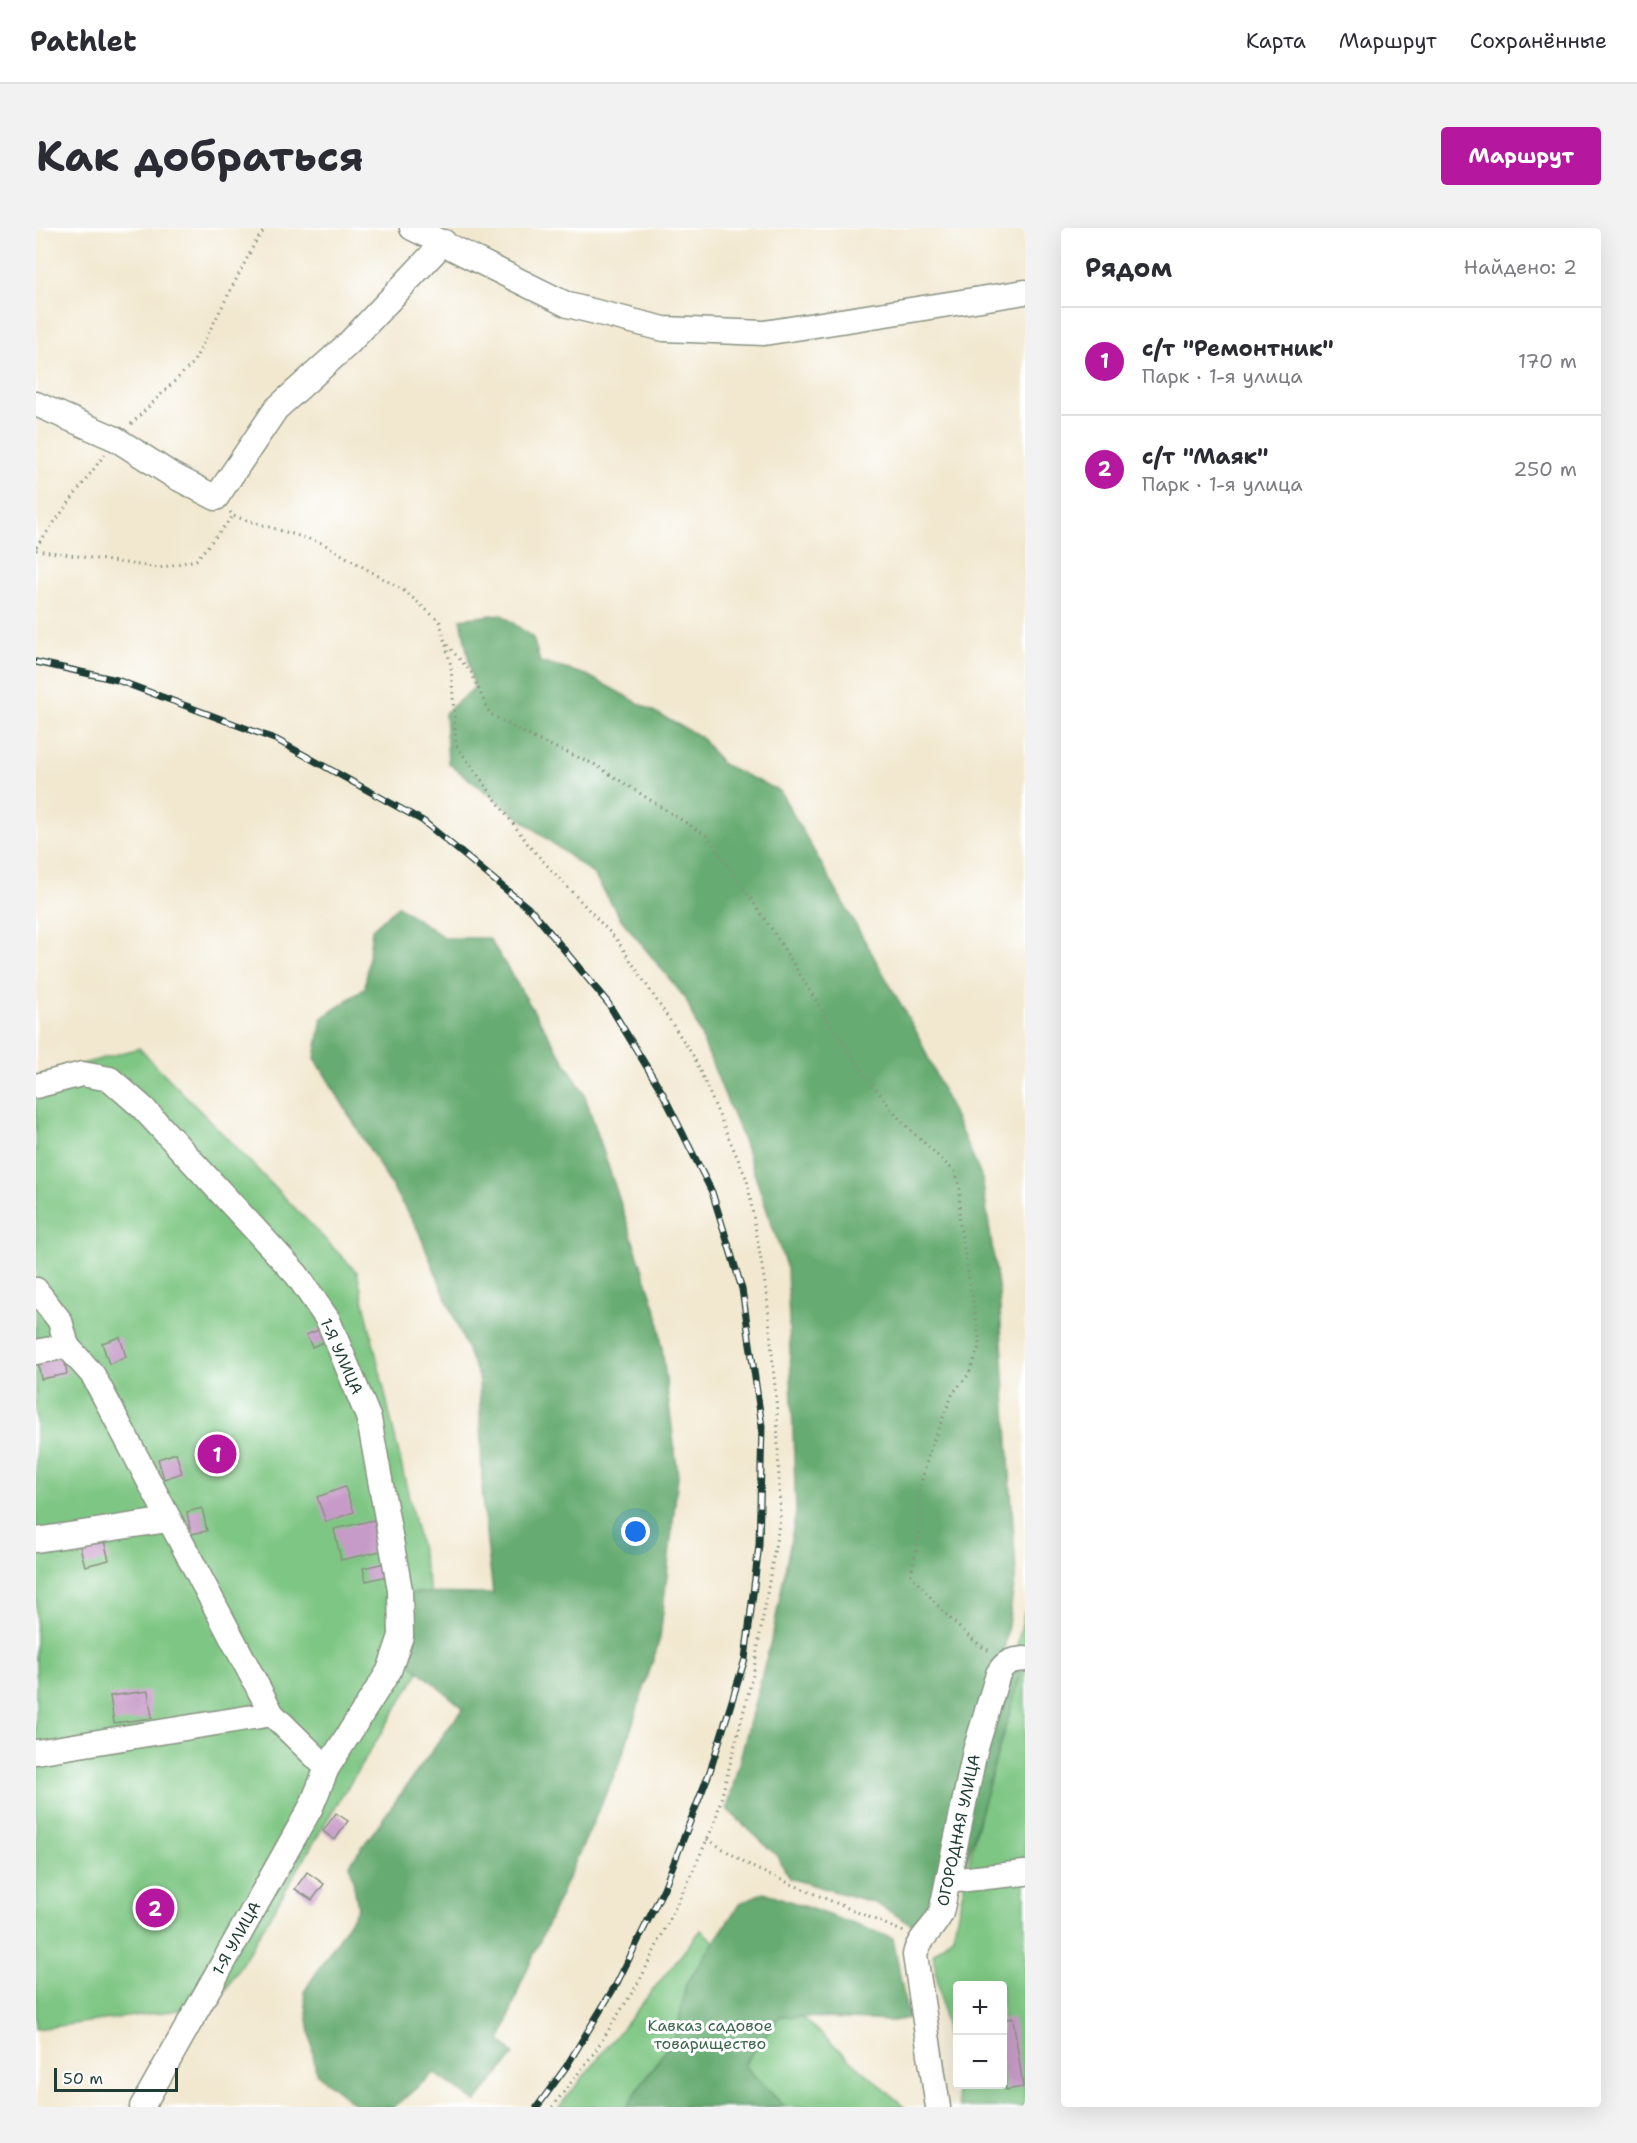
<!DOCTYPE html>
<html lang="ru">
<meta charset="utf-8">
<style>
body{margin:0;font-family:"Shantell Sans",sans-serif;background:#f2f2f3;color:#2b2b33}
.controls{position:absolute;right:18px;bottom:18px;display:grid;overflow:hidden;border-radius:6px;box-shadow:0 6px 24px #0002}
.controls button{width:54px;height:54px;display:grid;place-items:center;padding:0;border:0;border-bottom:2px solid #e1e1e2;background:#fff;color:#2b2b33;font:30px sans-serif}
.scale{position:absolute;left:18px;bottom:15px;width:124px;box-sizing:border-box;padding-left:6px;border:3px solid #1f3d34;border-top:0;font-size:16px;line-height:21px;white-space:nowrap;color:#1f3d34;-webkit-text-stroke:4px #fff;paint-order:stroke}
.you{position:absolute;left:600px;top:1304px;width:21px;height:21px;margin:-15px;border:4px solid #fff;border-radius:50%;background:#1a73e8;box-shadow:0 0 0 9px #1a73e833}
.badge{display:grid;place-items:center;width:39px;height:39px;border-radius:50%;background:#b5179e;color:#fff;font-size:20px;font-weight:700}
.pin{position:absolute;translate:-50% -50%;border:3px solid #fff;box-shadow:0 2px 6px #0006}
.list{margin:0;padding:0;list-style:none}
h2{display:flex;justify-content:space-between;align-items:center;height:78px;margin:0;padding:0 24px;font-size:26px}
h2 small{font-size:20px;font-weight:400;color:#7c7c81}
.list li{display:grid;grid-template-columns:39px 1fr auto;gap:18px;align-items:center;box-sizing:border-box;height:108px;padding:0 24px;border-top:2px solid #e1e1e2}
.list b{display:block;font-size:22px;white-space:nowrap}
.list p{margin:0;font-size:20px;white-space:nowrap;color:#7c7c81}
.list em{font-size:20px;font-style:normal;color:#7c7c81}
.map{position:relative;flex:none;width:989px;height:1879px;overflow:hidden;border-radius:6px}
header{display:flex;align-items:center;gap:36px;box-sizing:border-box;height:84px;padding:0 30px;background:#fff;border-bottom:2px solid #e1e1e2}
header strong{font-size:28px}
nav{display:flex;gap:33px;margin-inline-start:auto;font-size:21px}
.intro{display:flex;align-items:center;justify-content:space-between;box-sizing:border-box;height:144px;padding:0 36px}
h1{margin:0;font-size:42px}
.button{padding:15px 27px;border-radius:6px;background:#b5179e;color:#fff;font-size:21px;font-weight:700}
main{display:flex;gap:36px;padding:0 36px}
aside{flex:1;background:#fff;border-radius:6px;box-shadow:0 6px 24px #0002}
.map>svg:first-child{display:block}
.green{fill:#7ec683;stroke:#4e825c;stroke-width:1.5;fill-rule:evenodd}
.forest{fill:#66ab71;stroke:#427452;stroke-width:1.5}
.building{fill:#c79bc8}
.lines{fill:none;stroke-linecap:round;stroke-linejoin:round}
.minor-casing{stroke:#889282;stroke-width:27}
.path{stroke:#889282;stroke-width:3;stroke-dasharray:1.5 4.5;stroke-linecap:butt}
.minor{stroke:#fff;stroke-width:24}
.rail-casing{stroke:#1f3d34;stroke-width:7}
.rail{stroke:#fff;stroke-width:4.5;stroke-dasharray:14;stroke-linecap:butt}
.labels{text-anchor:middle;stroke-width:6;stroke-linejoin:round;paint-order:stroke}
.street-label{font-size:16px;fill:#1f3d34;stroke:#fff}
.park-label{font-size:16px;fill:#3c664c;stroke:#fff}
</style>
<header>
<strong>Pathlet</strong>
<nav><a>Карта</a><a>Маршрут</a><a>Сохранённые</a></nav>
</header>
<div class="intro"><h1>Как добраться</h1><a class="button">Маршрут</a></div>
<main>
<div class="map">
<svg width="989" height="1879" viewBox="0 0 989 1879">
<rect width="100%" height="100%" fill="#fff"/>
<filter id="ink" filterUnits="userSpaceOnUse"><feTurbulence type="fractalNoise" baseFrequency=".0167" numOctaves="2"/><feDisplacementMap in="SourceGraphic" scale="12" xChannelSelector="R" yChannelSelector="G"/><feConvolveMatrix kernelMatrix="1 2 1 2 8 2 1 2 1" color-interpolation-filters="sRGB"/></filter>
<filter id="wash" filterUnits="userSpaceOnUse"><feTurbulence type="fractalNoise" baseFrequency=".008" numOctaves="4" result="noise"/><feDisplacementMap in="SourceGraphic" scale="24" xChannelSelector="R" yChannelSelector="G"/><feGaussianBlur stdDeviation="1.35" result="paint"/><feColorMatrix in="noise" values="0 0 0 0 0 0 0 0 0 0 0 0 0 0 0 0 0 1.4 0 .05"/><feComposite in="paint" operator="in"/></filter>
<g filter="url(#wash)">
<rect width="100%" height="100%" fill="#f2e8d0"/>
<path class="green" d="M103,820L321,1044L405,1409L296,1584L181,1777L0,1801V849Z
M989,1382V1879H923L897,1726L917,1707ZM921,1758H966V1856H921Z
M665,1702L869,1879H523Z"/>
<path class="forest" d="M465,386L497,410L504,434L551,447L665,509L686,536L744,563L881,805L946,950L963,1065L980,1345L967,1429L985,1446L926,1647L884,1701L839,1675L753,1650L742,1629L691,1581L737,1405L760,1285L751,1041L707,912L650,771L585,691L558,647L412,535L409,485L438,460L425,391Z
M362,678L409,710H453L548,865L622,1088L642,1248L624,1410L585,1532L485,1755L465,1812L478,1827L440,1874L398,1845L358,1879H322L280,1845L268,1764L322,1680L314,1636L427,1480L369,1431L373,1365L457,1366L447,1280L443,1150L382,1002L279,830L286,790L329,760L336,701Z
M728,1664L857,1710L872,1790L858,1793L744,1788L708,1837L749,1879H590L641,1805L650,1756L704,1675Z"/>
<g id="blocks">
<path class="building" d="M285,1101L290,1113L276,1119L270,1107Z
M84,1109L90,1129L73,1136L66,1115Z
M28,1128L31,1146L5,1151L2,1134Z
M140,1225L146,1245L128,1251L122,1231Z
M309,1259L318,1284L290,1294L281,1269Z
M166,1280L171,1303L155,1306L151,1284Z
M338,1292L345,1323L305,1332L298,1301Z
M67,1309L73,1332L49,1338L43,1315Z
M349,1335L352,1348L330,1353L327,1340Z
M112,1463L116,1490L78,1495L74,1468Z
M300,1585L312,1593L299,1612L287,1603Z
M271,1644L288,1656L276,1672L259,1661Z
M977,1790L987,1859L970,1862L966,1833V1792Z"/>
</g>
</g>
<g filter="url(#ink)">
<use href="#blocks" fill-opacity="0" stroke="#889282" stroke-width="1.5"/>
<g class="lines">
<g class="minor-casing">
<path id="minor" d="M376,0L532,77L628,101L728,105L989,64
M0,176L80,211L136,247L180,270L240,181L312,116L408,14
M0,858L46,846L74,851L107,880L261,1047L292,1092L333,1191L364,1362L365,1408L353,1443L291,1540L275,1579L106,1879
M0,1062L24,1093L31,1118L57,1147L236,1486L291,1540
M0,1124L31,1118
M0,1312L132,1292
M0,1524L236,1486
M912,1653L989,1645
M902,1879L879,1727C882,1710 898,1701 905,1685L939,1523L962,1446C969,1433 976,1432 989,1431"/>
</g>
<path class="path" d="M95,196L157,135L220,13L230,0
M194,284L197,288L286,315L370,364L404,394L415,438L420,517L494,619L581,712L658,829L711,952L731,1067L741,1183L744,1290L717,1447L679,1594L654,1649L604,1752L558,1825L516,1879
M0,319L69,226
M0,322L123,340L160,332L197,288
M411,417L435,444L454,486L499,511L558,536L672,609L737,703L790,789L829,847L865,893L920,945L924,961L923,991L944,1116L933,1146L917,1165L893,1224L883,1264L885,1297L875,1347C896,1370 928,1411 956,1424
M671,1611L720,1641L868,1704"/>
<use href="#minor" class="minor"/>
<g class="rail-casing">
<path id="rail" d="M0,434L81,452L241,512L387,593L497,684L572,775L626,864L676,964L706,1061L726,1198L723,1317L709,1431L674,1543L628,1660L581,1755L530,1839L501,1879"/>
</g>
<use href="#rail" class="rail"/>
</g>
</g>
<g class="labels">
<g class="street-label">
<text transform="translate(306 1128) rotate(66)" y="6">1-Я УЛИЦА</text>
<text transform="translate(922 1602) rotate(-78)" y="6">ОГОРОДНАЯ УЛИЦА</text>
<text transform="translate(200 1710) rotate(-61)" y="6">1-Я УЛИЦА</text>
</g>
<g class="park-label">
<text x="674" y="1803">Кавказ садовое<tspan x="674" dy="18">товарищество</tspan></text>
</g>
</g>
</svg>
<div class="controls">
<button>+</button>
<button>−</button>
</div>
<div class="scale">50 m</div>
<div class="you"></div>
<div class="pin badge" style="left:181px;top:1226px">1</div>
<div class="pin badge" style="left:119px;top:1680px">2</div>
</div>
<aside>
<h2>Рядом<small>Найдено: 2</small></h2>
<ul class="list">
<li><span class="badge">1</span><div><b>с/т &quot;Ремонтник&quot;</b><p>Парк · 1-я улица</p></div><em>170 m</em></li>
<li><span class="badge">2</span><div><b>с/т &quot;Маяк&quot;</b><p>Парк · 1-я улица</p></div><em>250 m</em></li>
</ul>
</aside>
</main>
